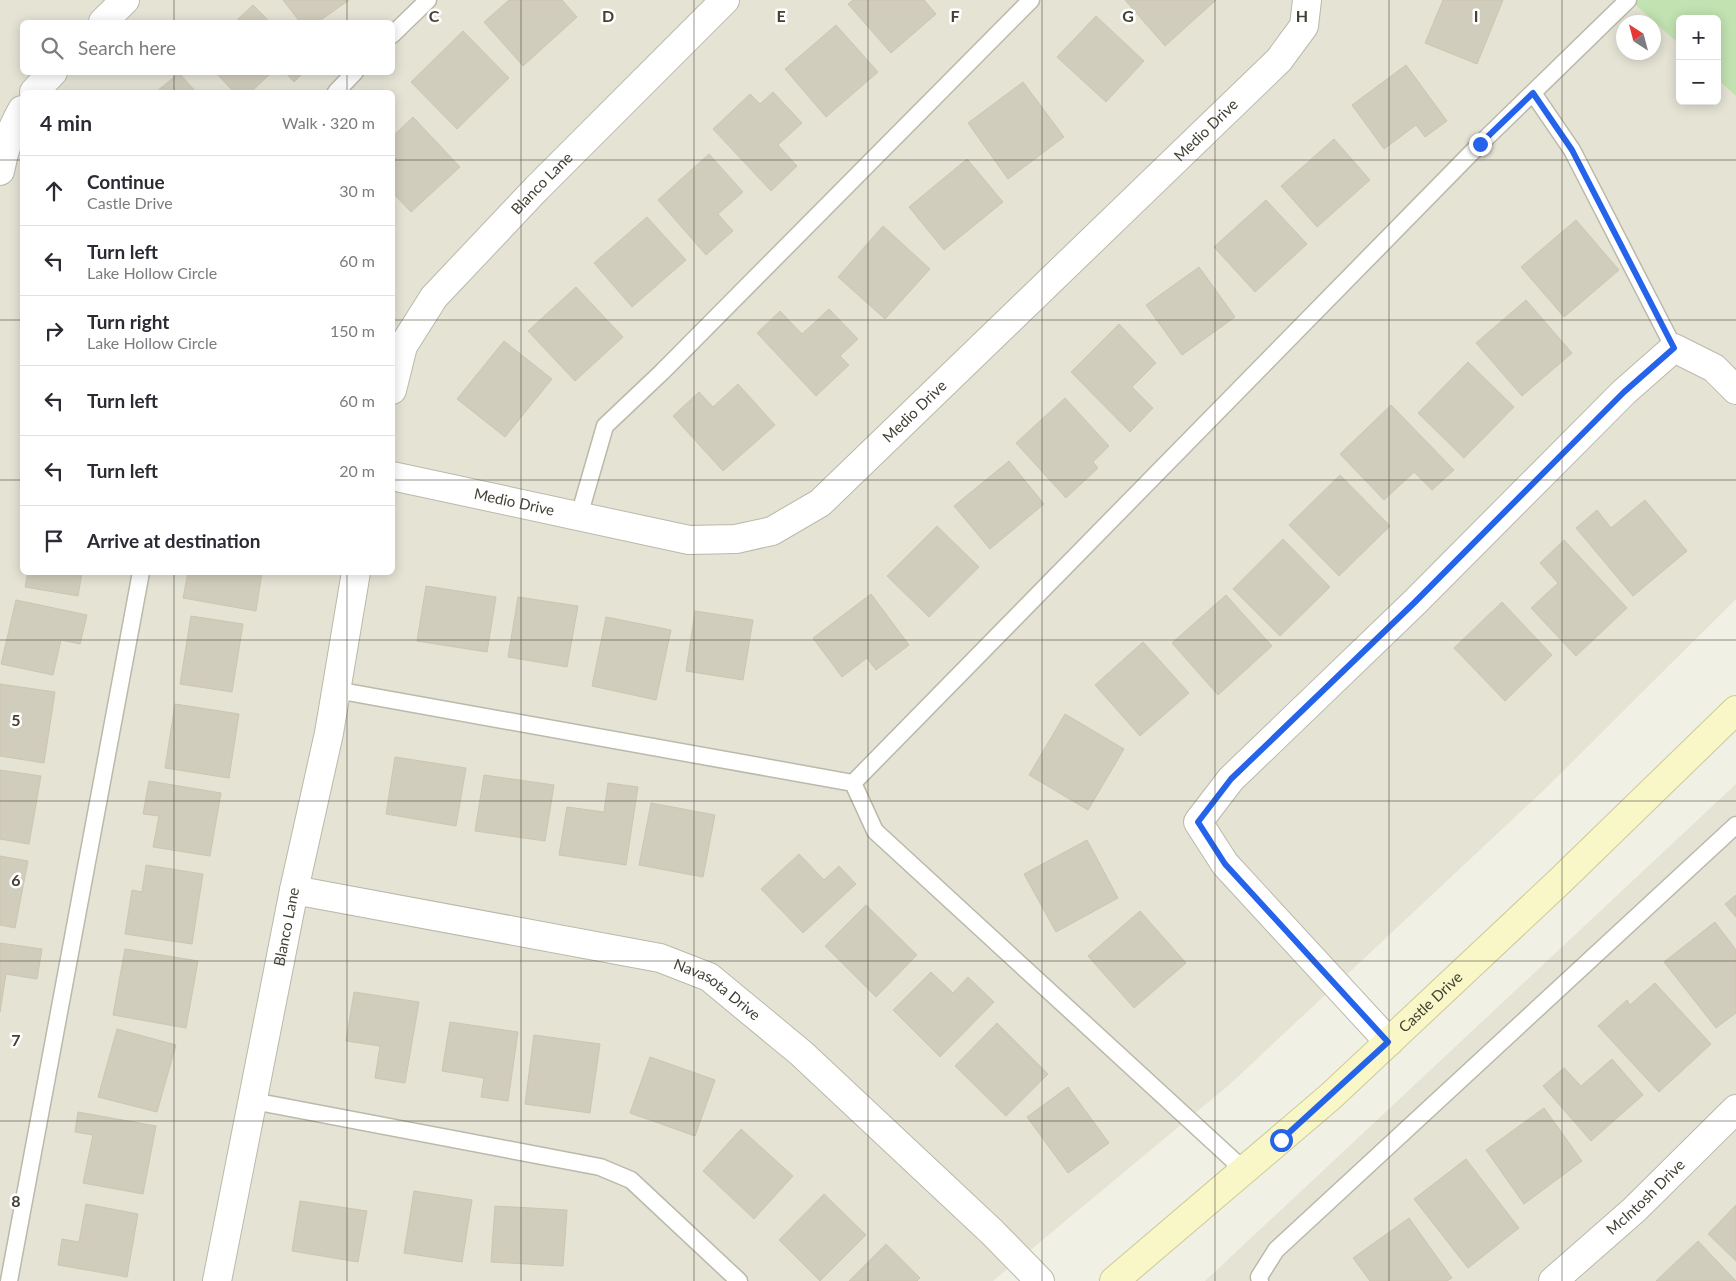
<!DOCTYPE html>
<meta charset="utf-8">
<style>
body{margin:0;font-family:Lato,sans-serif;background:#f7f7f7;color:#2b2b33}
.controls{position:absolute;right:15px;top:15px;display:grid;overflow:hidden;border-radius:8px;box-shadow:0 2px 12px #0003}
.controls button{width:45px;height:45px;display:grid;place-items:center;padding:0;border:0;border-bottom:1px solid #e1e1e2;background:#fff;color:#2b2b33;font:25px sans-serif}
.compass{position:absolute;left:1616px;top:15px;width:45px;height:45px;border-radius:50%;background:#fff;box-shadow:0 2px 12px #0003;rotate:324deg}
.stop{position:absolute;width:15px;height:15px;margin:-11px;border:4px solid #2563eb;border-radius:50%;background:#fff}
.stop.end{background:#2563eb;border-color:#fff;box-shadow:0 1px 5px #0008}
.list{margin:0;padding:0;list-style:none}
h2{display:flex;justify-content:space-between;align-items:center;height:65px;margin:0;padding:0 20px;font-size:21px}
h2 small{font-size:16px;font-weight:400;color:#7c7c81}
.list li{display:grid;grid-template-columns:32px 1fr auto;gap:15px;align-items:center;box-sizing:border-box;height:70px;padding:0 20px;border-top:1px solid #e1e1e2}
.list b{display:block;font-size:19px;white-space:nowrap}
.list p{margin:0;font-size:16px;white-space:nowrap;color:#7c7c81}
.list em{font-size:16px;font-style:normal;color:#7c7c81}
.icon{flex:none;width:28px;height:28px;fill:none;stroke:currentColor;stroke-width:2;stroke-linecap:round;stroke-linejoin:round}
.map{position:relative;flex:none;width:1736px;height:1281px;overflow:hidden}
.search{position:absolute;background:#fff;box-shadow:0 2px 12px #0003;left:20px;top:20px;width:375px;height:55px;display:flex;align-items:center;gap:12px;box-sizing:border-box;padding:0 18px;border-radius:8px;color:#7c7c81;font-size:19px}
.panel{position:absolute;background:#fff;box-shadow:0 2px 12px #0003;left:20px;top:90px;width:375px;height:485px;border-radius:8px}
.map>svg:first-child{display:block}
.residential{fill:#e4e3d4;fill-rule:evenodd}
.green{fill:#c2e2b1}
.building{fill:#d1cdbc;stroke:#cbc6b0}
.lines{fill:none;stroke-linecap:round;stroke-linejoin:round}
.service-casing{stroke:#bbb9a9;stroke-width:19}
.minor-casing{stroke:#bbb9a9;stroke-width:30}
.secondary-casing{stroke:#cdca99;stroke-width:30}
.service{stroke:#fff;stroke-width:16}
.minor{stroke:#fff;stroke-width:28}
.secondary{stroke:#f9f7c7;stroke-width:28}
.route{stroke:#2563eb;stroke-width:6}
.grid{fill:none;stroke:#434035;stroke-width:1;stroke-opacity:0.55}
.labels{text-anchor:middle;stroke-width:5;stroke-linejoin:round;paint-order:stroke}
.street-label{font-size:15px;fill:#434035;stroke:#fff}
.grid-label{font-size:16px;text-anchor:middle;font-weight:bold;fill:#434035;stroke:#fff;stroke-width:5;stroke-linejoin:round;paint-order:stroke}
</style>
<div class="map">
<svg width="1736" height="1281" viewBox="0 0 1736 1281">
<rect width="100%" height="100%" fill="#f1f0e5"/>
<path class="residential" d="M0,0H1630L1680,45V101H1717V79L1736,96V599L1544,790L1229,1085L993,1281H0ZM22,22H392V72H22ZM1624,22H1654V52H1624ZM22,92H392V572H22Z
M1736,784V1281H1205Z"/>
<path class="green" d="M1630,0H1736V96L1717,79V19H1680V45Z"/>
<path class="building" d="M283,0H349L318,22H300Z
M509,0H562L577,17L523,66L484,22Z
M853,0H924L936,14L891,53L848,4Z
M1125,0H1216L1165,46Z
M1443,0H1503L1477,64L1425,43Z
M253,5L270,22H235Z
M1096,16L1144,61L1106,102L1057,57Z
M836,25L878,72L826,117L785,69Z
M463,31L509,78L457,129L411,82Z
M1406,65L1447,121L1425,137L1416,125L1384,149L1352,105Z
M215,72H272L251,92H234Z
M285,72H304L294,82Z
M179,73L196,92H156Z
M1023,82L1064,137L1008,179L968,123Z
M773,92L802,123L778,145L797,166L771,191L713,129L750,94L760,104Z
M413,117L460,167L411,212L392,192V137Z
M1334,139L1370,180L1317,227L1281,186Z
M709,154L743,192L718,214L733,231L706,255L658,200Z
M967,159L1003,202L944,250L909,207Z
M1266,200L1307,244L1255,292L1214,247Z
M647,217L686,260L632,307L594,263Z
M1576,220L1619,270L1564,317L1521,267Z
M883,226L930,269L885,319L838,277Z
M1199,267L1235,317L1182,355L1146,305Z
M576,287L623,337L575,381L528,331Z
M1526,300L1572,353L1522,396L1476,343Z
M829,309L858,339L840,356L849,365L816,396L757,333L780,311L802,334Z
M1119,324L1156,363L1132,387L1153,408L1130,432L1071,372Z
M504,341L552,379L505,437L457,399Z
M1468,362L1514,407L1464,458L1418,413Z
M738,384L775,425L723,471L673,416L699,392L713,407Z
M1065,398L1109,446L1093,462L1098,468L1066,498L1016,443Z
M1391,405L1454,470L1432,490L1414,472L1384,500L1340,454Z
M1009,461L1044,504L990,549L954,506Z
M1340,475L1390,526L1339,576L1289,525Z
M1645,500L1687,551L1633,596L1576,528L1597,510L1611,528Z
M937,526L979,567L929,617L887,576Z
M1283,539L1330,587L1280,636L1233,589Z
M1564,540L1627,608L1576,656L1531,608L1558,583L1540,563Z
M28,572H82L78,596L25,587Z
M188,572H262L256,611L183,598Z
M426,586L496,597L487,652L417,641Z
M871,594L909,645L876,670L867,658L842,677L813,638Z
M1226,595L1272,646L1218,695L1172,643Z
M518,597L578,606L567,667L508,657Z
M16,600L87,615L80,644L61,640L53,675L1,664Z
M1502,602L1552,655L1505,701L1454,648Z
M695,611L753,620L743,680L686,671Z
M191,616L243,624L232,692L180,684Z
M606,617L671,630L656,700L592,686Z
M1143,642L1189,693L1140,736L1095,685Z
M0,684L55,692L44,763L0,756Z
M175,704L239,714L229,778L165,768Z
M1065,714L1124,749L1088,810L1029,775Z
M395,757L466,768L456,826L386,814Z
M0,770L41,776L29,844L0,839Z
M484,775L554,785L545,841L475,831Z
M149,781L221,793L210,856L153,847L159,816L143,814Z
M608,783L638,787L626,865L559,855L567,807L604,812Z
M651,803L715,815L703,877L639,865Z
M1087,840L1118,898L1056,932L1024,874Z
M799,854L824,880L839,866L856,884L803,933L761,889Z
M0,856L28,861L15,928L0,925Z
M146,865L203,874L192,944L125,934L132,890L142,892Z
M1736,895V917L1725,904Z
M866,905L917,955L876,997L825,946Z
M1140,911L1186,963L1134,1008L1088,956Z
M1715,922L1736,950V1013L1716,1028L1664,962Z
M0,943L42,949L37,979L6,974L0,1012Z
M125,949L198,961L186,1028L113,1015Z
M931,972L953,993L968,977L994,1002L940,1057L893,1010Z
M1655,983L1711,1044L1659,1092L1598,1026L1627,1000L1630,1005Z
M354,992L419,1002L405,1083L375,1078L380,1046L346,1041Z
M450,1022L518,1032L508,1101L481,1097L484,1078L442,1071Z
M997,1023L1048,1074L1006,1116L955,1066Z
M117,1029L176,1045L157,1112L98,1097Z
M534,1035L600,1044L590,1113L525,1104Z
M650,1057L715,1080L695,1136L630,1113Z
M1612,1059L1643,1095L1591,1141L1543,1086L1564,1068L1581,1086Z
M1068,1087L1109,1143L1068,1173L1027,1117Z
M1544,1108L1582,1161L1524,1204L1486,1150Z
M78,1112L156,1126L143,1194L83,1183L93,1135L75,1132Z
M741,1129L793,1176L754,1219L703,1171Z
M1466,1159L1519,1228L1468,1268L1414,1199Z
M414,1191L472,1200L462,1262L404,1253Z
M824,1194L866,1235L820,1281L779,1240Z
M300,1201L367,1211L358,1262L292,1251Z
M86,1204L138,1214L127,1277L58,1265L62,1239L79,1242Z
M1736,1205V1261L1708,1234Z
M495,1206L567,1210L563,1266L491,1262Z
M1409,1218L1452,1278L1447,1281H1370L1353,1258Z
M1698,1241L1736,1281H1656Z
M886,1244L920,1278L917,1281H849Z"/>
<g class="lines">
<g class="service-casing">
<path id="service" d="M392,35L428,0
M336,92L355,72
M1533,93L1572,150L1674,348
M579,516L605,426L662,372L1031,0
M336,690L853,783L1480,144L1628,0
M853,783L875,831L1245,1171
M253,1101L600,1167L631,1180L739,1281
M9,1281L141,572
M1260,1281L1259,1277L1276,1250L1736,825"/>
</g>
<g class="minor-casing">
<g id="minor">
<path d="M103,22L125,0"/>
<path d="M34,92L53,72"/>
<path d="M0,171C4,150 11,129 22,110"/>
<path id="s1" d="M392,390L403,346L434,297L537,188L725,0"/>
<path id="s2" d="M392,476L689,540L736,539L772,531L820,503L1279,60L1304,26L1307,0"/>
<path id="s3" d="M294,890L660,958L709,977L801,1053L992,1232L1040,1281"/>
<path d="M1389,1042L1225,864L1198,822L1231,779L1414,603L1624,392L1674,348L1714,368L1736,390"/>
<path id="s4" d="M217,1281L294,890L329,733L356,572"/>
<path id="s5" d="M1553,1281L1634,1210L1736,1109"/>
</g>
</g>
<g class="secondary-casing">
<g id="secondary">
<path id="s6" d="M1114,1281L1331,1096L1561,880L1736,710"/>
</g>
</g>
<use href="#service" class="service"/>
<use href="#minor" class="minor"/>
<use href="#secondary" class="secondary"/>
</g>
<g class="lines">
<path class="route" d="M1281,1140L1388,1042L1225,864L1198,822L1231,779L1414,603L1624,392L1674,348L1572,150L1533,93L1480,144"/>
</g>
<path class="grid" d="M174,0V22M347,0V22M521,0V1281M694,0V1281M868,0V1281M1042,0V1281M1215,0V1281M1389,0V1281M1562,0V1281M174,72V92M347,72V92M0,160H22M392,160H1736M0,320H22M392,320H1736M0,480H22M392,480H1736M174,572V1281M347,572V1281M0,640H1736M0,801H1736M0,961H1736M0,1121H1736"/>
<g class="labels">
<g class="street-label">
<text dy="5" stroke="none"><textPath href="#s2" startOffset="980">Medio Drive</textPath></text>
<text dy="5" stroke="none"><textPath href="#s1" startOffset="260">Blanco Lane</textPath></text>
<text dy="5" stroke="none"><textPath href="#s2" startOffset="575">Medio Drive</textPath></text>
<text dy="5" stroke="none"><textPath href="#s2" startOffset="125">Medio Drive</textPath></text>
<text dy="5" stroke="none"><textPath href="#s4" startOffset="361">Blanco Lane</textPath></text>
<text dy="5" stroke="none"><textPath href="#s3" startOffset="438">Navasota Drive</textPath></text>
<text dy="5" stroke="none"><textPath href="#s6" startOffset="422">Castle Drive</textPath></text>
<text dy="5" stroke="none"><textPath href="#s5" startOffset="125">McIntosh Drive</textPath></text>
</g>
</g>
<g class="grid-label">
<text x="434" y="22">C</text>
<text x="608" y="22">D</text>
<text x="781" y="22">E</text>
<text x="955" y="22">F</text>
<text x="1128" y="22">G</text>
<text x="1302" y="22">H</text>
<text x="1476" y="22">I</text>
<text x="16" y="726">5</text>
<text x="16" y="886">6</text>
<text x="16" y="1046">7</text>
<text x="16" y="1207">8</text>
</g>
</svg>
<div class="controls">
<button>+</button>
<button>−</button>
</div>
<svg class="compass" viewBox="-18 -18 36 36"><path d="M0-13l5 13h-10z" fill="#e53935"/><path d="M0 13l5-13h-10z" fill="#7c7c81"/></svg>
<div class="stop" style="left:1281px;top:1140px"></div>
<div class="stop end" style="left:1480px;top:144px"></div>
<div class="search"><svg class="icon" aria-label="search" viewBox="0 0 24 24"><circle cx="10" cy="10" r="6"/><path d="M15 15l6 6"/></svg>Search here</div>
<section class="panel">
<h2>4 min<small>Walk · 320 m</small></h2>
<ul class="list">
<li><svg class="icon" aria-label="ahead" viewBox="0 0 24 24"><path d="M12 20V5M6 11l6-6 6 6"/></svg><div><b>Continue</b><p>Castle Drive</p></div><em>30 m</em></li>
<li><svg class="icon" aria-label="left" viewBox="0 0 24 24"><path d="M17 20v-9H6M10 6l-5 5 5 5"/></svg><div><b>Turn left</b><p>Lake Hollow Circle</p></div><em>60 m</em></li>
<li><svg class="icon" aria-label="right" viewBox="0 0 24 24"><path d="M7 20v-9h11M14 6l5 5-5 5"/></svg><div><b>Turn right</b><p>Lake Hollow Circle</p></div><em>150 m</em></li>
<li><svg class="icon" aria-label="left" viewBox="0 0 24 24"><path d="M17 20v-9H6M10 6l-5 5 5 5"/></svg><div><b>Turn left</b></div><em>60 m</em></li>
<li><svg class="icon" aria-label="left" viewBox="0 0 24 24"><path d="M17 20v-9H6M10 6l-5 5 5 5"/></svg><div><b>Turn left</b></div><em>20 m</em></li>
<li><svg class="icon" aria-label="arrive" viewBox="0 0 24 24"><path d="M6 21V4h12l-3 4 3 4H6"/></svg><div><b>Arrive at destination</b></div></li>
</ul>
</section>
</div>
